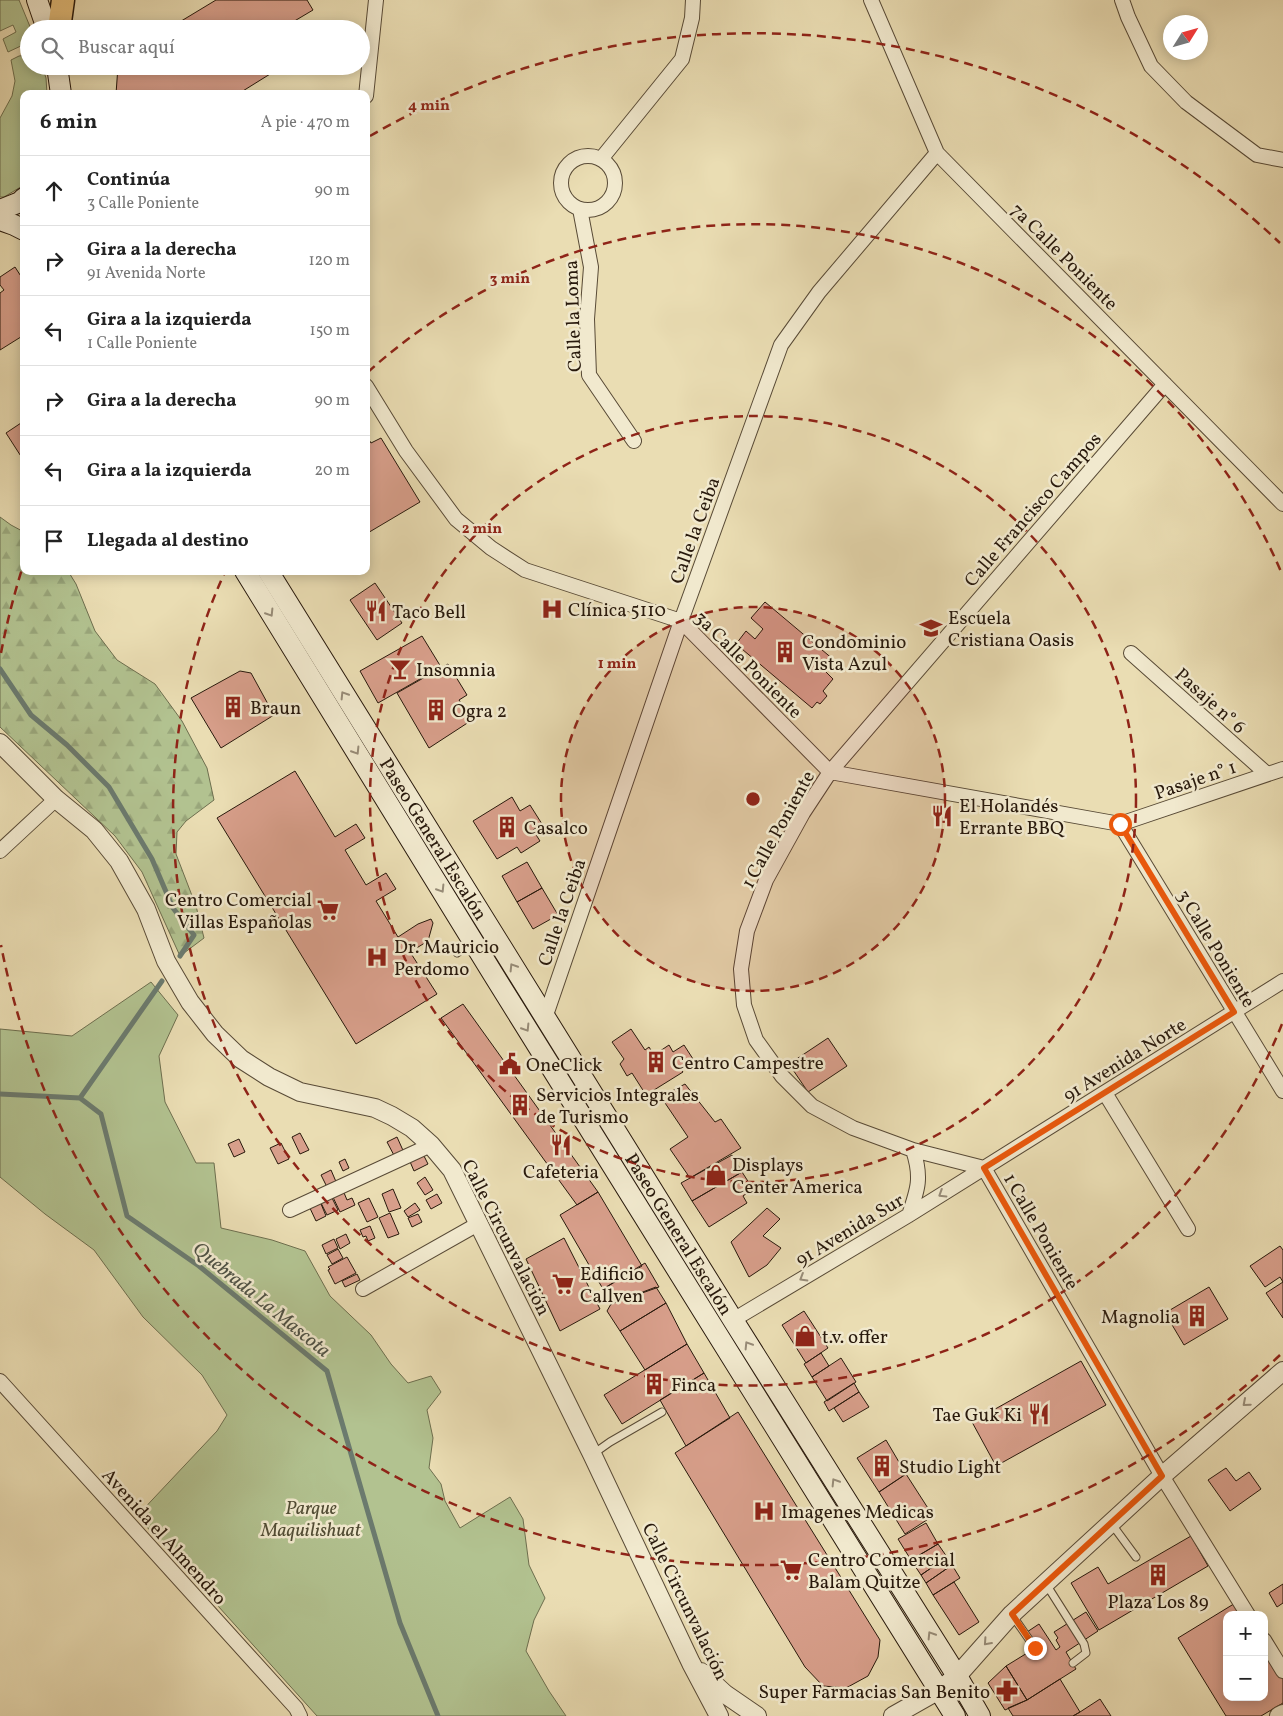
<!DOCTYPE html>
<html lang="es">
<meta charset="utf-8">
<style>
body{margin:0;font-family:Vollkorn,serif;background:#f2f2f2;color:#222}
.controls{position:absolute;right:15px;bottom:15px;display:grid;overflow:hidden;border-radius:10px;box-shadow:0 2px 12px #0003}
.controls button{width:45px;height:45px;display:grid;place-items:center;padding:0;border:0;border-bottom:1px solid #e0e0e0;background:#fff;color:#222;font:25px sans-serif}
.compass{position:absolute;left:1163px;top:15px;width:45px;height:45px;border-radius:50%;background:#fff;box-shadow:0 2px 12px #0003;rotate:53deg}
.stop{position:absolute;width:15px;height:15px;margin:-11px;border:4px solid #ea580c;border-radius:50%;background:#fff}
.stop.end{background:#ea580c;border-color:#fff;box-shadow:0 1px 5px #0008}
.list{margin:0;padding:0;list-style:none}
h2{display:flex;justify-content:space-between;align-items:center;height:65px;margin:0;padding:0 20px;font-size:21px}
h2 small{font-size:16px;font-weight:400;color:#767676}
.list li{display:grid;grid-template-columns:32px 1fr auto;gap:15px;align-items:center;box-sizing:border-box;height:70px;padding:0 20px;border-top:1px solid #e0e0e0}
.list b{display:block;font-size:19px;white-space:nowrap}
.list p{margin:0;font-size:16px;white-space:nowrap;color:#767676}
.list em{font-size:16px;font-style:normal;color:#767676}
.icon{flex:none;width:28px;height:28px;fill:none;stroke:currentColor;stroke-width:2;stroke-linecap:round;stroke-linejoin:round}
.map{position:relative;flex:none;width:1283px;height:1716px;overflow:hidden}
.search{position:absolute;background:#fff;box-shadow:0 2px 12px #0003;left:20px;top:20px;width:350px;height:55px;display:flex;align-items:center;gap:12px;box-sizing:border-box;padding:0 18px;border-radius:28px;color:#767676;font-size:19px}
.panel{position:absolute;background:#fff;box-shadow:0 2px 12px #0003;left:20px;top:90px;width:350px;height:485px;border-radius:10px}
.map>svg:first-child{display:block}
.green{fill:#b2c290;stroke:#6d6e4e}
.forest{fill:url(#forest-firs);stroke:#6d6e4e}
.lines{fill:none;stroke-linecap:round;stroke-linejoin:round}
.stream{stroke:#6b7a6e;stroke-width:5}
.building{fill:#d89f8b;stroke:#28190c}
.service-casing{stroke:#584a36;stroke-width:9}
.minor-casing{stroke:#584a36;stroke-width:16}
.tertiary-casing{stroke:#584a36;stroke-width:20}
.secondary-casing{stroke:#28190c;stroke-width:22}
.primary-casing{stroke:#28190c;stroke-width:25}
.service{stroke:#f1e9ce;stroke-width:7}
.minor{stroke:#f1e9ce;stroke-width:14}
.tertiary{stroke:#f1e9ce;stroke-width:18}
.secondary{stroke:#f1e9ce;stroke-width:20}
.primary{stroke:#e5be7a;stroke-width:22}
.oneway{stroke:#978b77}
.route{stroke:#ea580c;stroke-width:6}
.ring{fill:none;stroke:#8f2418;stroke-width:2.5;stroke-dasharray:9 6}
.labels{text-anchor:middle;stroke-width:5;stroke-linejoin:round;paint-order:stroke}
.street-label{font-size:19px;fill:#28190c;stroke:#f1e9ce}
.poi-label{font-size:19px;fill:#28190c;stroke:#f1e9ce;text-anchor:start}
.park-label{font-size:19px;font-style:italic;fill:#514c34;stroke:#f1e9ce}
.water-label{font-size:20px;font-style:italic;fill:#4f5245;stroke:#f1e9ce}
.centre{fill:#8f2418;stroke:#f1e9ce;stroke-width:2.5}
.ring-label{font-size:15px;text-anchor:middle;font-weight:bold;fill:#8f2418;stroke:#f1e9ce;stroke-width:5;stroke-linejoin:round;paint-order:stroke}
</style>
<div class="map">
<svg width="1283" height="1716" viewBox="0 0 1283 1716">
<defs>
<pattern id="forest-firs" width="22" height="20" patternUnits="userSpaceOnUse" patternTransform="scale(1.25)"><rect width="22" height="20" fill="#b2c290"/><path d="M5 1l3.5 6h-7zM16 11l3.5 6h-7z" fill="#99a67b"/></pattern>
</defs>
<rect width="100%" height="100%" fill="#eaddb3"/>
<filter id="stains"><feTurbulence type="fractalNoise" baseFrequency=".004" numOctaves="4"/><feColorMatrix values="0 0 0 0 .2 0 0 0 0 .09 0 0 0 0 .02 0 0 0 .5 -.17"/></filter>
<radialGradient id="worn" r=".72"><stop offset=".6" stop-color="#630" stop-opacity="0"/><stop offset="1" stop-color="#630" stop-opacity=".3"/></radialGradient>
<path class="green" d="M0,0H19L31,29H29V66H42L46,78L47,94H24V185L4,197H0V118L12,96L15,81L11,60L19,56L28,55L23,45L8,52L3,39L16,32L13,25L0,31Z
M151,982L178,1015L159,1056L165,1102L196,1163H214L221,1228L272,1240L305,1251L330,1296L371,1335L391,1364L408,1383L431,1376L441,1392L427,1410L433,1438L429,1468L441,1484L445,1501L460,1528L510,1497L523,1519L529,1565L545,1598L534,1620L526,1651L549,1691L566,1716H317L137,1516L217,1431L227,1415L202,1375L143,1317L94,1250L45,1214L0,1177V1029L72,1036Z"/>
<path class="forest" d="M0,517L11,525L24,532V571H68L76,584L95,631L117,660L155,684L182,721L207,768L214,800L186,821L177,832L176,854L196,906L204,938L180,956L142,872L115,836L0,727Z"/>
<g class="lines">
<path class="stream" d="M0,669L31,715L67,745L109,787L152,859L173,908L194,935L180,956
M0,1094L80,1098L101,1114L127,1216L199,1266L327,1371L400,1623L438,1716
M80,1098L162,981"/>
</g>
<path class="building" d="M216,0H307L313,10L281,29H168Z
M118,66H283L238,94H116Z
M15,267L24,281V335L0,350V293L4,290L0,285V277Z
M24,421V461L6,433Z
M366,435L371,443L381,438L420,502L366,534Z
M375,583L402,623L377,640L350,600Z
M765,602L834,660L825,671L833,679L823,691L827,696L820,704L817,702L812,708L736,644L746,631L755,639L763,629L751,618Z
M422,636L441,667L378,703L360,671Z
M448,664L467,695L459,700L472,720L429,748L397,693Z
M240,671L251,673L274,715L221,748L191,698Z
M295,771L335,837L356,824L365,838L345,850L366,885L386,873L396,889L376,901L398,937L418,924L431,919L433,923L428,941L410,952L437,994L356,1044L217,818Z
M512,797L520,811L530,805L542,824L533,830L540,841L521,853L517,847L497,859L473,821Z
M527,862L542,888L517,902L502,876Z
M542,888L558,915L533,929L517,902Z
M463,1004L598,1192L577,1205L441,1018Z
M631,1029L645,1050L649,1047L654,1055L669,1045L673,1052L684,1045L693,1059L680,1068L683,1072L646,1095L632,1073L627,1076L620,1064L624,1059L612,1042Z
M828,1038L847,1066L808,1092L789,1064Z
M685,1084L715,1122L721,1119L741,1148L690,1178L670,1149L688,1137L661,1097Z
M300,1133L309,1150L300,1154L292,1137Z
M397,1137L406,1157L397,1161L387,1142Z
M239,1139L245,1152L234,1157L228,1144Z
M281,1143L289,1159L278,1164L270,1148Z
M421,1150L428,1164L414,1171L408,1157Z
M732,1155L742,1172L692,1201L681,1183Z
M345,1159L349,1168L343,1171L339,1162Z
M331,1170L337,1184L328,1189L321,1175Z
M742,1172L753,1189L743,1196L747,1203L709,1227L692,1201Z
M425,1177L433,1190L425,1195L417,1183Z
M342,1188L347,1200L352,1198L355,1205L340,1212L331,1193Z
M393,1189L401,1208L389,1212L382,1194Z
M598,1192L642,1266L603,1289L560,1215Z
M330,1194L338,1210L327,1215L319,1199Z
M437,1194L442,1203L431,1209L426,1200Z
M369,1198L378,1217L367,1222L358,1203Z
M319,1199L326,1216L316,1221L308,1204Z
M415,1203L420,1210L408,1217L404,1211Z
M767,1208L780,1219L763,1236L781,1248L767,1265L749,1277L731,1242Z
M390,1213L399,1234L388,1238L379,1218Z
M418,1214L422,1222L412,1227L408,1218Z
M370,1226L375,1238L368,1241L366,1236L363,1237L360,1230Z
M346,1234L350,1243L340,1249L336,1239Z
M564,1238L600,1309L560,1331L526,1259Z
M334,1239L338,1248L326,1254L322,1245Z
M1280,1246L1283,1250V1318L1266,1293L1283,1282L1280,1277L1265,1287L1250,1266Z
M338,1249L343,1258L332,1264L327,1255Z
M347,1257L356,1273L335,1284L328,1270L330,1269L328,1267Z
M645,1263L659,1287L611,1304L603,1289Z
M357,1274L360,1280L345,1287L342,1281Z
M656,1287L666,1303L620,1331L607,1311L611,1304Z
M1209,1287L1228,1319L1184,1345L1165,1313Z
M666,1303L687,1344L645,1370L620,1331Z
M804,1311L828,1348L806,1363L782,1325Z
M687,1344L704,1373L622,1424L604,1395Z
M821,1353L829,1366L812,1377L804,1364Z
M841,1358L856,1382L827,1401L812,1377Z
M1081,1361L1106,1405L996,1466L972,1422Z
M704,1373L730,1418L686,1446L660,1400Z
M854,1383L859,1392L829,1411L824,1402Z
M859,1392L869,1407L843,1422L834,1408Z
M738,1412L880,1640L878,1657L868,1676L846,1688L823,1686L805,1667L675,1453Z
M886,1440L906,1474L879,1492L857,1458Z
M1226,1468L1236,1481L1249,1472L1261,1489L1230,1511L1208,1480Z
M906,1474L933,1516L905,1534L879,1492Z
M926,1523L938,1544L911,1560L898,1539Z
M1191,1536L1208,1566L1099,1630L1071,1583L1098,1567L1108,1584Z
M938,1544L947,1557L921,1575L911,1560Z
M947,1557L952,1565L926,1583L921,1575Z
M952,1565L960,1578L933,1595L926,1583Z
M954,1582L979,1622L959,1635L933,1595Z
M1283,1584V1603L1277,1607L1269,1593Z
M1237,1602L1244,1615H1227V1697H1264V1647L1283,1678V1703L1261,1716H1226L1178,1638Z
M1086,1612L1098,1631L1066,1652L1076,1669L1027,1700L1006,1666L1037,1647L1027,1632L1039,1624L1056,1650L1060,1647L1056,1640L1058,1638L1054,1632Z
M1006,1666L1027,1700L1005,1710L988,1683Z
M1060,1679L1080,1712L1073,1716H1013L1008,1708L1027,1700Z
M1100,1699L1111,1716H1073L1080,1712Z"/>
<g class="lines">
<g class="service-casing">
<path id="service" d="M457,953L471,943
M593,1454L610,1442L662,1412
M1111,1523L1136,1557
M1046,1584L1084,1644L1086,1653L1073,1663
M1012,1615L1035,1648"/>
</g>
<g class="minor-casing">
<path id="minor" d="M871,0L937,153L1283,504
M1122,0L1128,17L1151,66L1186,102L1257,155L1283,160
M366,96L376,0
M561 183a27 27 0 1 1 54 0a27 27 0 1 1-54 0Z
M601,159L682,59L692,18L693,0
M580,209L591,267L587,319L589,375L634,441
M1165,384L830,772L803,813L766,880L747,931L741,969L744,1005L756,1040L782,1076L812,1106L853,1128L913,1150L984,1168L1162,1476L1248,1615
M366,386L406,451L456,519L491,548L525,570L681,621L830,772L1120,824L1283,769
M1131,653L1267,774
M1120,824L1283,1091
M0,851L56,799
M545,1018L681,621L781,345L819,292L937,153
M1105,1093L1188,1229
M290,1210L431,1145
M909,1215C918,1189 922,1177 913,1150
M363,1289L478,1224
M733,1320L909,1215L1283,981
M0,1381L296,1708L300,1716
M1264,1640L1283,1671"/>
</g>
<g class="tertiary-casing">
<path id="tertiary" d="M0,743L56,799L94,830L119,861L146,909L166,961L190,1002L215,1034L241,1059L269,1077L300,1092L375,1108L392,1116L412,1128L431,1145L452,1170L592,1454L691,1663L719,1716
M701,1672L725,1694L757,1716
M893,1716L939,1690L957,1676L1012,1614L1162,1476L1283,1371
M1279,1716L1283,1714"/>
</g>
<g class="secondary-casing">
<g id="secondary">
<path d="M37,0L47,29"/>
<path d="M57,66L61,94"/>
<path d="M0,210L20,202L24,198"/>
<path d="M0,220L14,225L24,230"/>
<path d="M245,571L493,974L955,1716"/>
<path id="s1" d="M268,571L733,1320L957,1676L980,1716"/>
</g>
</g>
<g class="primary-casing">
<path id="primary" d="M59,29L63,0"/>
</g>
<use href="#service" class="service"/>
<use href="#minor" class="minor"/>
<use href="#tertiary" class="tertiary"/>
<use href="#secondary" class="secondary"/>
<use href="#primary" class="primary"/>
</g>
<defs><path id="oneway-chevron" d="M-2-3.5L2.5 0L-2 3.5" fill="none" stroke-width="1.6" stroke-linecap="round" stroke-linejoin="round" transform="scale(1.25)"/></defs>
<g class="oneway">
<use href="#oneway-chevron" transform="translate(270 613) rotate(58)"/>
<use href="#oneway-chevron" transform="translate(344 695) rotate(-122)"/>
<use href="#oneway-chevron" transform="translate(356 751) rotate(58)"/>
<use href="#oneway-chevron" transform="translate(441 889) rotate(58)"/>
<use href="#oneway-chevron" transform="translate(513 967) rotate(-122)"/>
<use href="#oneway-chevron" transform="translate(526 1028) rotate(58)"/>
<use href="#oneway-chevron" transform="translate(942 1194) rotate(148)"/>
<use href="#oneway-chevron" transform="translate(803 1278) rotate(149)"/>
<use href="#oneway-chevron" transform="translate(748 1345) rotate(-122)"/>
<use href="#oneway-chevron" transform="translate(1246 1403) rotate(139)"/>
<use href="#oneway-chevron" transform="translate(835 1482) rotate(-122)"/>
<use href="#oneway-chevron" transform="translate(931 1635) rotate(-122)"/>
<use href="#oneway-chevron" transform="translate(987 1642) rotate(132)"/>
</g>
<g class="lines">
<path class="route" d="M1035,1648L1012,1614L1162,1476L984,1168L1234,1012L1120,824"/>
</g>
<circle cx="753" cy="799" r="192" fill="#8f2418" fill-opacity=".12"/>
<g class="ring">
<circle cx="753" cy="799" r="192"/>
<circle cx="753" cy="799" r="383"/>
<path d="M1282 1024A575 575 0 1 1 224 574M368 372A575 575 0 0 1 1282 574"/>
<path d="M1280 1355A766 766 0 0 1 1 945M1 653A766 766 0 0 1 22 569M370 136A766 766 0 0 1 1280 243"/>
</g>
<defs>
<g id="hospital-bare" transform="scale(1.725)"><path d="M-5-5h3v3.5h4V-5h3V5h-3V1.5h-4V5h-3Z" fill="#8f2418" stroke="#f1e9ce" stroke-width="2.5" paint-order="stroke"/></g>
<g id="restaurant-bare" transform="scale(1.725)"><path d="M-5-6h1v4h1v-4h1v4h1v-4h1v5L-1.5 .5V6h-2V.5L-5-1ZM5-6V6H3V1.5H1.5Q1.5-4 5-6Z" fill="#8f2418" stroke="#f1e9ce" stroke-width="2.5" paint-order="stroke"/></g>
<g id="university-bare" transform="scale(1.725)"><path d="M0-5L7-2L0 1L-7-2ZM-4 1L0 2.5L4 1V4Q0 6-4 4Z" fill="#8f2418" stroke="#f1e9ce" stroke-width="2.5" paint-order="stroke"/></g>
<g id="building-bare" transform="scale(1.725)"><path d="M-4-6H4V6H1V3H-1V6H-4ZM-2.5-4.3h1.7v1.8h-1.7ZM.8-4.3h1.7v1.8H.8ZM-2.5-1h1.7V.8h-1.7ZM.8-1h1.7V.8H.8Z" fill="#8f2418" stroke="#f1e9ce" stroke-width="2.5" paint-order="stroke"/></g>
<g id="bar-bare" transform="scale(1.725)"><path d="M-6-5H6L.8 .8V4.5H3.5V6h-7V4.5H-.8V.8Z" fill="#8f2418" stroke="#f1e9ce" stroke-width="2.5" paint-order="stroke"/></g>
<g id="supermarket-bare" transform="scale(1.725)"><path d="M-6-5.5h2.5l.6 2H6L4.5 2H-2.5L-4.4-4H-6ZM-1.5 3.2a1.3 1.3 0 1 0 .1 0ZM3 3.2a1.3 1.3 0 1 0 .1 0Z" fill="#8f2418" stroke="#f1e9ce" stroke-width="2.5" paint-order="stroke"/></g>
<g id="civic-bare" transform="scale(1.725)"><path d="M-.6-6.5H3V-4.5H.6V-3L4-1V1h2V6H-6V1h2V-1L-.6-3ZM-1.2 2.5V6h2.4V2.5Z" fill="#8f2418" stroke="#f1e9ce" stroke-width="2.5" paint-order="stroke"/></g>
<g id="shop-bare" transform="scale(1.725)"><path d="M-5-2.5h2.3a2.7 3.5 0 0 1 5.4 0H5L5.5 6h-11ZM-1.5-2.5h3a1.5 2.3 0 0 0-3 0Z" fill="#8f2418" stroke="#f1e9ce" stroke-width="2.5" paint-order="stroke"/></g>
<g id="pharmacy-bare" transform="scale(1.725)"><path d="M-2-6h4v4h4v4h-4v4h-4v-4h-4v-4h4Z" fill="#8f2418" stroke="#f1e9ce" stroke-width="2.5" paint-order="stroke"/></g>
</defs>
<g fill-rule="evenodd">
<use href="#hospital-bare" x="552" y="609"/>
<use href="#restaurant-bare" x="376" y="611"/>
<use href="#university-bare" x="931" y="628"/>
<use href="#building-bare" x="785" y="652"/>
<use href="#bar-bare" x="400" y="669"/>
<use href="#building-bare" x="233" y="707"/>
<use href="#building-bare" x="436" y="710"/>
<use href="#restaurant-bare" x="942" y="816"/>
<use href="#building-bare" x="507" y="827"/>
<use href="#supermarket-bare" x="328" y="910"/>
<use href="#hospital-bare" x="377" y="957"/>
<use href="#building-bare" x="656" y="1062"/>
<use href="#civic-bare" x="510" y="1064"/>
<use href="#building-bare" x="520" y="1105"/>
<use href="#restaurant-bare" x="561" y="1145"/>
<use href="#shop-bare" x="716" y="1175"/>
<use href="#supermarket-bare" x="563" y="1284"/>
<use href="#building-bare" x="1197" y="1316"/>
<use href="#shop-bare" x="805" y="1336"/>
<use href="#building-bare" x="654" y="1384"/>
<use href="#restaurant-bare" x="1039" y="1414"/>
<use href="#building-bare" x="882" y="1466"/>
<use href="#hospital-bare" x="764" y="1511"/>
<use href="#supermarket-bare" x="791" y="1570"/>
<use href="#building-bare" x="1158" y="1575"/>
<use href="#pharmacy-bare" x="1007" y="1691"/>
</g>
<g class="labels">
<g class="street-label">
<text transform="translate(1065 256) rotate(45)" y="7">7a Calle Poniente</text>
<text transform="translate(572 316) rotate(-92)" y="7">Calle la Loma</text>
<text transform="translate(1032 509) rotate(-49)" y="7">Calle Francisco Campos</text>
<text transform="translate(694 530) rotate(-70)" y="7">Calle la Ceiba</text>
<text transform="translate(749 664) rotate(45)" y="7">3a Calle Poniente</text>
<text transform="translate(1211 700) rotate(42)" y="7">Pasaje n° 6</text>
<text transform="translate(1195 779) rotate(-19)" y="7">Pasaje n° 1</text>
<text transform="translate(777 829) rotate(-61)" y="7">1 Calle Poniente</text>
<text dy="7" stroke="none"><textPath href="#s1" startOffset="315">Paseo General Escalón</textPath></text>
<text transform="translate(561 912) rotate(-71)" y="7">Calle la Ceiba</text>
<text transform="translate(1217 948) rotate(59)" y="7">3 Calle Poniente</text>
<text transform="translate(1124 1059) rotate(-32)" y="7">91 Avenida Norte</text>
<text transform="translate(849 1229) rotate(-31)" y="7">91 Avenida Sur</text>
<text transform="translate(1042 1231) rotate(60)" y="7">1 Calle Poniente</text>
<text dy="7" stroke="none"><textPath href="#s1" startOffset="780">Paseo General Escalón</textPath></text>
<text transform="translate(507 1237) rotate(63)" y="7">Calle Circunvalación</text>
<text transform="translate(165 1536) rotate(48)" y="7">Avenida el Almendro</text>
<text transform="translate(686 1601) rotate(64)" y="7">Calle Circunvalación</text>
</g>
<g class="poi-label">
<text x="568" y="616">Clínica 5110</text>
<text x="392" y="618">Taco Bell</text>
<text x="948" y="624">Escuela<tspan x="948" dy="22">Cristiana Oasis</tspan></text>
<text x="802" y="648">Condominio<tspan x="802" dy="22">Vista Azul</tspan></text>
<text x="416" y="676">Insomnia</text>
<text x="250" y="714">Braun</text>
<text x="452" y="717">Ogra 2</text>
<text x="959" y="812">El Holandés<tspan x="959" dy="22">Errante BBQ</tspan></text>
<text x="524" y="834">Casalco</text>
<text x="312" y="906" text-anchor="end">Centro Comercial<tspan x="312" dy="22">Villas Españolas</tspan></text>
<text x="394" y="953">Dr. Mauricio<tspan x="394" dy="22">Perdomo</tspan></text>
<text x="672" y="1069">Centro Campestre</text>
<text x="526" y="1071">OneClick</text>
<text x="536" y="1101">Servicios Integrales<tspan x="536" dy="22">de Turismo</tspan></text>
<text x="732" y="1171">Displays<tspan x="732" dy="22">Center America</tspan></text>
<text x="561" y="1178" text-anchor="middle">Cafeteria</text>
<text x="580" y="1280">Edificio<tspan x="580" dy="22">Callven</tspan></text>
<text x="1180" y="1323" text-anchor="end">Magnolia</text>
<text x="822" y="1343">t.v. offer</text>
<text x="671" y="1391">Finca</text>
<text x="1022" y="1421" text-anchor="end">Tae Guk Ki</text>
<text x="899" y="1473">Studio Light</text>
<text x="781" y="1518">Imagenes Medicas</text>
<text x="808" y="1566">Centro Comercial<tspan x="808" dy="22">Balam Quitze</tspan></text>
<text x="1158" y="1608" text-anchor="middle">Plaza Los 89</text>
<text x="990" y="1698" text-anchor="end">Super Farmacias San Benito</text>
</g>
<g class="park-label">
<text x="311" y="1514">Parque<tspan x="311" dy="22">Maquilishuat</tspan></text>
</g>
<g class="water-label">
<text transform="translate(262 1299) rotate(39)" y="7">Quebrada La Mascota</text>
</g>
</g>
<circle cx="753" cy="799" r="8" class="centre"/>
<g class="ring-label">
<text x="429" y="110">4 min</text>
<text x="510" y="283">3 min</text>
<text x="482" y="533">2 min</text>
<text x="617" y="668">1 min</text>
</g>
<rect width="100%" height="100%" filter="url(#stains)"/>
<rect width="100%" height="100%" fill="url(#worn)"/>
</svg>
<div class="controls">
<button>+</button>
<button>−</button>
</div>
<svg class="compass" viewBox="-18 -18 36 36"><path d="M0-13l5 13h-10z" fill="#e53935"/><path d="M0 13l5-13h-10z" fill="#767676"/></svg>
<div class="stop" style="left:1120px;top:824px"></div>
<div class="stop end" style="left:1035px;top:1648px"></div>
<div class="search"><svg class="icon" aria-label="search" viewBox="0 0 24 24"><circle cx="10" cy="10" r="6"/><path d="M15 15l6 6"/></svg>Buscar aquí</div>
<section class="panel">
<h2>6 min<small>A pie · 470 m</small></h2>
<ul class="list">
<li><svg class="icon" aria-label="ahead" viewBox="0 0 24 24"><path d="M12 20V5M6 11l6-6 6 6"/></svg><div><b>Continúa</b><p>3 Calle Poniente</p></div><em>90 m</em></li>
<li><svg class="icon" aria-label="right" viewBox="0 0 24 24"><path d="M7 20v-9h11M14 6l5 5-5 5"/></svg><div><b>Gira a la derecha</b><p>91 Avenida Norte</p></div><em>120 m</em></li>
<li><svg class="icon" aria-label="left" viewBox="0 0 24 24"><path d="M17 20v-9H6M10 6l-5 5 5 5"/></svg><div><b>Gira a la izquierda</b><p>1 Calle Poniente</p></div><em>150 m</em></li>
<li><svg class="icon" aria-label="right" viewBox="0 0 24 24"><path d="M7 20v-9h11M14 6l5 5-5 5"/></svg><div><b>Gira a la derecha</b></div><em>90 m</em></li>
<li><svg class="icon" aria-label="left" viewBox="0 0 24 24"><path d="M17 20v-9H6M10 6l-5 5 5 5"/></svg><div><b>Gira a la izquierda</b></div><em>20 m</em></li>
<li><svg class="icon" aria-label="arrive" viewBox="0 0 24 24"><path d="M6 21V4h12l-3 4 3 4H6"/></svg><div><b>Llegada al destino</b></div></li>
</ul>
</section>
</div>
